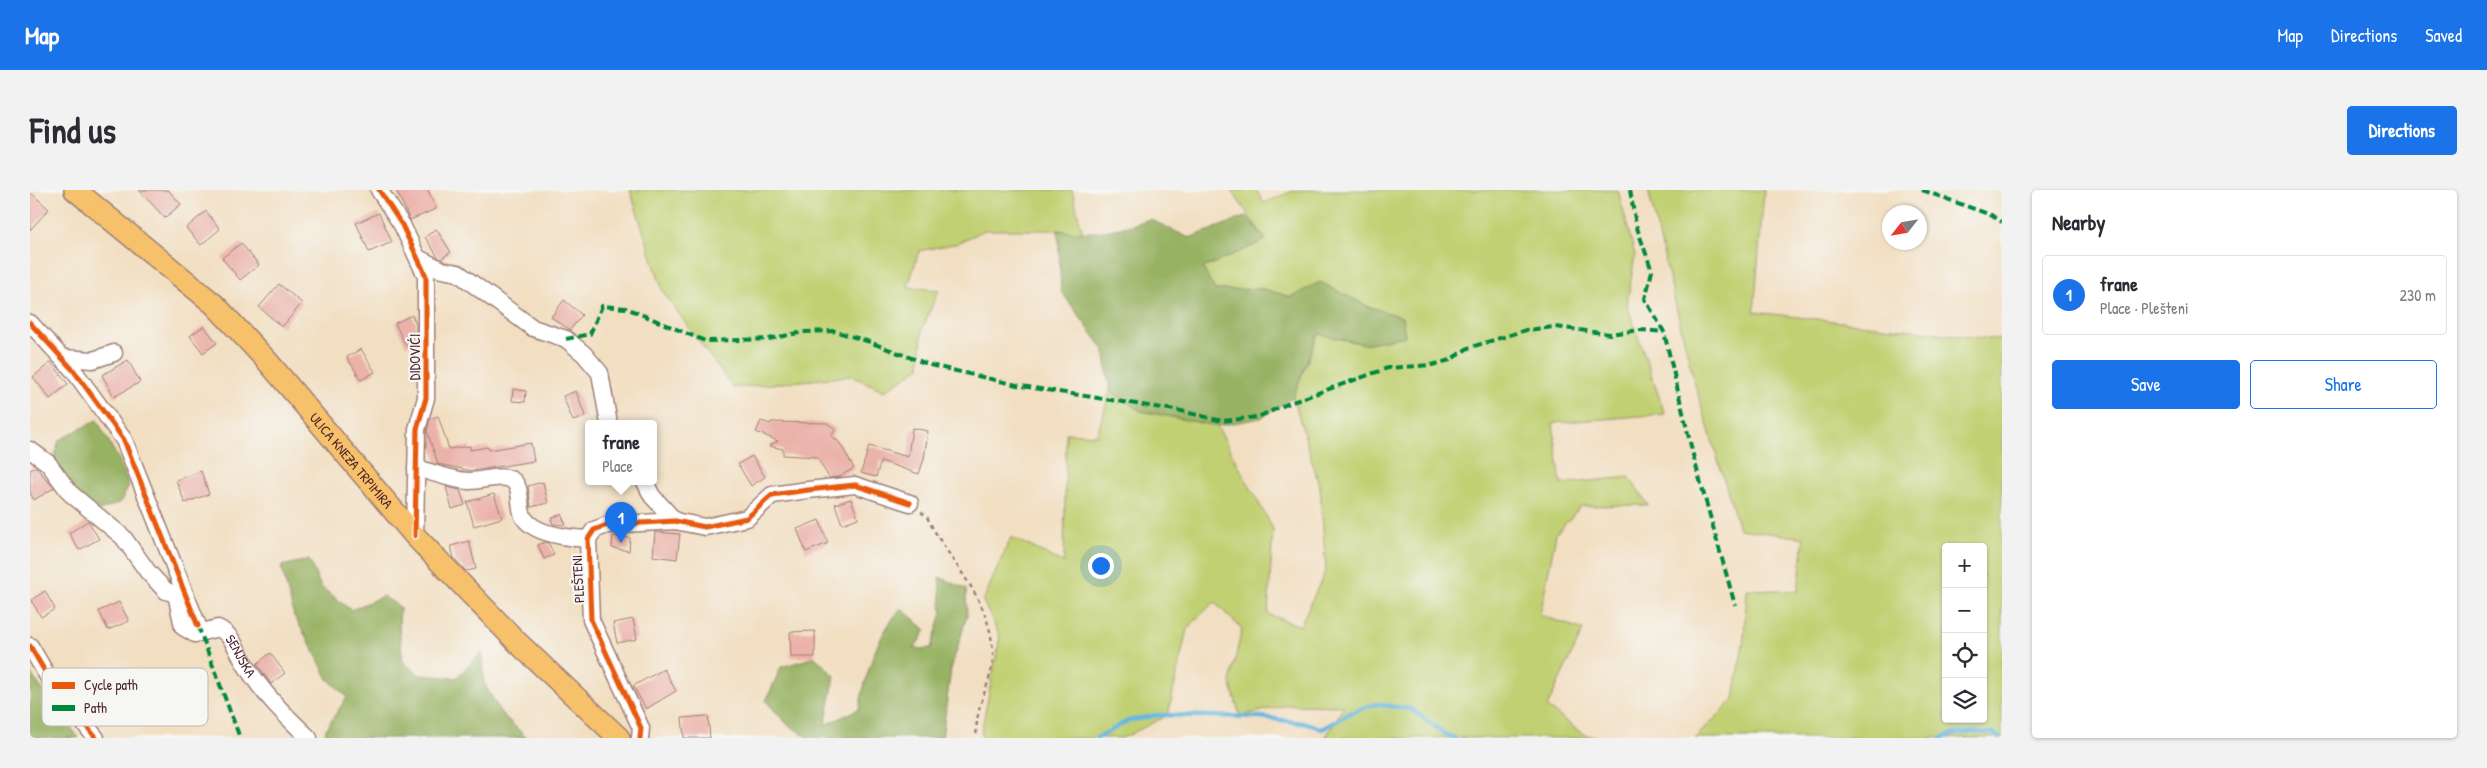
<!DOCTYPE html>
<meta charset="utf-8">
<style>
body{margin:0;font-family:"Patrick Hand",sans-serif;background:#f2f2f3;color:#2b2b33}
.controls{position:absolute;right:15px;bottom:15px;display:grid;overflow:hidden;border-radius:5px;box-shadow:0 1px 4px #0004}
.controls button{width:45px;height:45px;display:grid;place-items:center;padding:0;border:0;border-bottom:1px solid #e1e1e2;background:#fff;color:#2b2b33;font:25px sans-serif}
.compass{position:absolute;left:1852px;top:15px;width:45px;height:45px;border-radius:50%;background:#fff;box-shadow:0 1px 4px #0004;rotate:239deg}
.you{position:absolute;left:1070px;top:375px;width:18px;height:18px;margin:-12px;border:4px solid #fff;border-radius:50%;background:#1a73e8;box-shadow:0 0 0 8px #1a73e833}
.badge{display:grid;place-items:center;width:32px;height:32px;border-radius:50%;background:#1a73e8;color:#fff;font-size:16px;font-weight:700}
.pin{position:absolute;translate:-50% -41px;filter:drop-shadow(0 1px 2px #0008)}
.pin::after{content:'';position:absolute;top:26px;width:18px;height:15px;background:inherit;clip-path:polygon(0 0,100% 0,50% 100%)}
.popup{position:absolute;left:555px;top:230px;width:72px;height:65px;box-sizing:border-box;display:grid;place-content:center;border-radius:5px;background:#fff;filter:drop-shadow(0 1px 4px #0005);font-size:16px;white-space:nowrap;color:#7c7c81}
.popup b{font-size:19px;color:#2b2b33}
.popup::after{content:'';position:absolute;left:50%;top:100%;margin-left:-10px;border:10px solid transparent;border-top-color:#fff}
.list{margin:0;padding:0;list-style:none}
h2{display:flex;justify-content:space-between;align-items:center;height:65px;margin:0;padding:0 20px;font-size:21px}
h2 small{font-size:16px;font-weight:400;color:#7c7c81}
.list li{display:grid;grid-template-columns:32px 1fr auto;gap:15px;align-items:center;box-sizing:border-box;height:80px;margin:0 10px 10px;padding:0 10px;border:1px solid #e1e1e2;border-radius:5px}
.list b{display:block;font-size:19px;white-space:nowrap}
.list p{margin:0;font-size:16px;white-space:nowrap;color:#7c7c81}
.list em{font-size:16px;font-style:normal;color:#7c7c81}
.actions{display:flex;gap:10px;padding:15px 20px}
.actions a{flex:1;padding:11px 0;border:1px solid #1a73e8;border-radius:5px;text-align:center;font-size:18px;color:#1a73e8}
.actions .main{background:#1a73e8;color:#fff}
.icon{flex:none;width:28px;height:28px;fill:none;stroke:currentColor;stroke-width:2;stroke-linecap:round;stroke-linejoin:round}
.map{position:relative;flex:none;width:1972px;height:548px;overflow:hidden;border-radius:5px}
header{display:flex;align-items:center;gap:30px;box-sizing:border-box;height:70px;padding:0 25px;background:#1a73e8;color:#fff}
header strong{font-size:24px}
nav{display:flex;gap:28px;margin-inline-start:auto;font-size:18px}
.intro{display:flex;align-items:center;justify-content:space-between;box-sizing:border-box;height:120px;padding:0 30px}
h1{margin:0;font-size:35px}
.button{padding:12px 22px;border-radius:5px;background:#1a73e8;color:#fff;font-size:18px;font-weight:700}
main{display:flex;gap:30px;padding:0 30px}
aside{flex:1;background:#fff;border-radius:5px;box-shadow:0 1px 4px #0004}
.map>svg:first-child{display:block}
.green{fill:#c1d072;stroke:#86784e;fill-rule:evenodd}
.forest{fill:#98b264;stroke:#716848}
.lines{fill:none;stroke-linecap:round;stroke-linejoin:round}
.stream{stroke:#64b6df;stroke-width:4.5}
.building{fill:#ebb2aa}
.minor-casing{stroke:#9e7f76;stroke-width:19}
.major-casing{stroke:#9e7f76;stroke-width:24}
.path{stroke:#9e7f76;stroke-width:2.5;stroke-dasharray:4 4;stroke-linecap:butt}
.minor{stroke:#fff;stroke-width:16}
.major{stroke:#f6c16b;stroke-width:21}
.quiet{stroke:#00873e;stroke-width:4;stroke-dasharray:8 4;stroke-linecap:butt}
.cycleway-casing{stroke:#f6f6f2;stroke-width:8}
.cycleway{stroke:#e8590c;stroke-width:5}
.labels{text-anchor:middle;stroke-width:4.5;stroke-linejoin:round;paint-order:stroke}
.street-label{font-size:14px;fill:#4a1f2b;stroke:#f6f6f2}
.key{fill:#f6f6f2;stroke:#c2b6b6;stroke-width:1}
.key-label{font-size:14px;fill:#4a1f2b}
</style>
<header>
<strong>Map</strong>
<nav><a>Map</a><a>Directions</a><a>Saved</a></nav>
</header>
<div class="intro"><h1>Find us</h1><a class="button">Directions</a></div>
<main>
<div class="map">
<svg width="1972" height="548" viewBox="0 0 1972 548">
<rect width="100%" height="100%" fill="#f6f6f2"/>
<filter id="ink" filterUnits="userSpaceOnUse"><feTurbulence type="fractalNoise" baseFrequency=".02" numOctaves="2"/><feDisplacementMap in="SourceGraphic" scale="10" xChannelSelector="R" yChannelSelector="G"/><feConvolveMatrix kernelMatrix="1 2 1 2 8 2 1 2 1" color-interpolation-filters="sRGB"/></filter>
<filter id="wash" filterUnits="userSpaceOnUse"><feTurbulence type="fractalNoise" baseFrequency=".0096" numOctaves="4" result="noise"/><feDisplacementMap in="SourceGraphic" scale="20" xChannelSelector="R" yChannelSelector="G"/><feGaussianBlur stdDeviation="1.12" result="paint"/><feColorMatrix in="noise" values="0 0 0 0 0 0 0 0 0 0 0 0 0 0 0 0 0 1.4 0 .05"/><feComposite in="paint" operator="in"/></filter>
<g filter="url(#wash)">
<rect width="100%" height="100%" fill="#f2dfc2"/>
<path class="green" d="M600,0H1042L1053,44L1028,40H955L928,53L889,61L878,97L909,100L892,139L890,177L855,201L821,186L703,198L633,102Z
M1201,0H1226L1234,13L1265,0H1588L1605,65L1597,115L1635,224L1523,233L1531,294L1599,287L1618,315L1551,316L1526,344L1510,425L1553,440L1517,517L1553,544L1573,548H1295L1314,516L1258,515L1210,526L1200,492L1212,439L1184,412L1157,439L1138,525L1093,548H953L951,543L970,447L953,411L981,347L1034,373L1036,243L1067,245L1080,201L1111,221L1187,236L1243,339L1238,424L1270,436L1296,380L1290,298L1263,207L1288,144L1334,154L1375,146L1372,127L1337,116L1290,92L1261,107L1233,99L1185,100L1172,78L1236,50Z
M1618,0H1734L1724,122L1960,149L1972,148V548H1665L1704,509L1714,447L1717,399L1768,401L1774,348L1709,339L1664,191ZM1916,357H1953V529H1916Z"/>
<path class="forest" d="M1217,26L1236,50L1173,78L1185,100L1233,99L1261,107L1290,92L1337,116L1372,127L1375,146L1334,154L1288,144L1263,207L1231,228L1187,236L1111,221L1080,201L1074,160L1031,101L1028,40C1063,46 1087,40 1120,29L1159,48Z
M67,230L91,274L99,295L91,312L69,321L51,309L23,273L29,250Z
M279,370L291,397L321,420L353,406L370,417L369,436L373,472L390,485L426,488L452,462L454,493L471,523L497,548H295L296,539L317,507L298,489L282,457L264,426L251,376Z
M909,387L936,399L937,426L921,479L912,548H778L756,533L736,511L751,477L785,467L805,486L795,535L829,519C837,481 845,449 871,418L896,440L884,459L901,458L912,423Z
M0,483L49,548H0Z"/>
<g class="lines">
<path class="stream" d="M1067,548L1098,531L1127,525L1231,527L1279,534L1292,539L1320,523L1345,514L1381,519L1415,544L1425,548
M1911,548C1929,541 1946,542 1964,543L1969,548"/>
</g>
<g id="blocks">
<path class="building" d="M109,0H138L151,14L135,28Z
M366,0H398L406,19L380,30Z
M0,2L19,19L0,40Z
M176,21L190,39L171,55L156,38Z
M349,23L362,52L339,62L326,33Z
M406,39L421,62L411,69L408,67L395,47Z
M211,53L229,75L210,90L192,68Z
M249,94L272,113L252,137L229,117Z
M534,110L552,125L540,140L521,127Z
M382,125L386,134V151L376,156L365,133Z
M174,136L187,153L173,163L160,146Z
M331,159L345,182L331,190L317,167Z
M98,170L110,192L84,207L72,185Z
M21,172L38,194L20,209L3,187Z
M483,199L496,201L495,212L482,211Z
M546,201L555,226L543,231L533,206Z
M408,226L419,259L440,256V260L458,257L459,260L501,253L504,271L442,281L408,274L397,241L400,229Z
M731,231L740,234L741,232L797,233L806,239L801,246L809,252L824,278L809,287L799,288L787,267L753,265V259L739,256L748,251L726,242Z
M882,238L898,241L894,269L889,284L851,271L846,287L831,283L839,256L878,267Z
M722,266L735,287L721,296L708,274Z
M6,277L24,298L4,310L0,303V280Z
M171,281L179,304L155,313L146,290Z
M513,292L518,313L501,317L498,296Z
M416,297L430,300L435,315L422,319Z
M464,304L472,328L444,336L437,312Z
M821,309L828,328L812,334L805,314Z
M531,324L536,335L523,334L521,329Z
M789,330L798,353L776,362L767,339Z
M58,331L69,349L49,360L39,343Z
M625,342L650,344L647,369L623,366Z
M583,346L600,348L599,361L582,358Z
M439,351L446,379L436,381L424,368L421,356Z
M515,352L519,354L524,365L514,369L508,355Z
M15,401L25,419L11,427L1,410Z
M89,412L99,431L78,440L69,421Z
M603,429L607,449L587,453L583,433Z
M785,441V467H761L760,442Z
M240,463L255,483L241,494L227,474Z
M634,479L646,501L616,519L603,496Z
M678,526L680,548H654L652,528Z"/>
</g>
</g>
<g filter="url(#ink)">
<use href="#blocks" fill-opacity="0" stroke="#9e7f76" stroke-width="1"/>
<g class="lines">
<g class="minor-casing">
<g id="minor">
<path d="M349,0L372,35L396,86V208L387,239L385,346"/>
<path d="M388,68L412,80L428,83L503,138L536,149L554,164L570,183L579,234"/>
<path d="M0,133L44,181L94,250L168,436"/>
<path d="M33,168L63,170L84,163"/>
<path d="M0,260L18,273L40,303L93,347L118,382L136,401L146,404L154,401"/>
<path d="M386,278C402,282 422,290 438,291C451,292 468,284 480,289C494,295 487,317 494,328C505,345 540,348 558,349"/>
<path d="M615,292L622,306L645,331"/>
<path id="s1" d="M146,404L153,437L165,444L188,438C203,445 207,461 215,474C232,503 255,525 279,548"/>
<path d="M0,456L20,490L66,548"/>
<path d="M610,548L611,538L561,430L558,349L564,340L577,335L645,331L675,337L717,328L742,305L778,300L825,295L880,313"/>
</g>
</g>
<g class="major-casing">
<g id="major">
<path id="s2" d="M45,0L185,115L239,173L385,346L487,452L589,548"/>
</g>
</g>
<path class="path" d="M891,322L897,327C921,376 959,404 963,462C964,484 952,504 948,525C946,532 947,541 946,548"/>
<use href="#minor" class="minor"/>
<use href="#major" class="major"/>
<path class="quiet" d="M1600,0L1606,35L1622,81L1615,109L1634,142L1664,269L1705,415
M1892,0L1961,25L1972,32
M536,149L560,144L572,116L596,118L675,151L739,149L773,142L804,141L837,151L900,175L991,196L1151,221L1192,231L1228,227L1257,214L1358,178L1402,175L1420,170L1438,158L1496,140L1525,137L1580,144L1611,140L1634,142
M168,436L210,548"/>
<g class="cycleway-casing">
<path id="cycleway" d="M349,0L372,35L396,86V208L387,239L385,346
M0,133L44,181L94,250L168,436
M0,456L20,490L66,548
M610,548L611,538L561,430L558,349L564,340L577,335L645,331L675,337L717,328L742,305L778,300L825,295L880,313"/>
</g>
<use href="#cycleway" class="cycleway"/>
</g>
</g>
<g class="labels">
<g class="street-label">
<text transform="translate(385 167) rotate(-90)" y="5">DIDOVIĆI</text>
<text dy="5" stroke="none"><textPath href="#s2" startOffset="388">ULICA KNEZA TRPIMIRA</textPath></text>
<text transform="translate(548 389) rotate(-93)" y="5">PLEŠTENI</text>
<text dy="5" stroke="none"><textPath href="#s1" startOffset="108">SENJSKA</textPath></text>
</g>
</g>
<rect x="12" y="478" width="166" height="58" rx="8" class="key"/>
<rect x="22" y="492" width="23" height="7" fill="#e8590c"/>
<rect x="22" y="515" width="23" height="6" fill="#00873e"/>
<g class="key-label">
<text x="54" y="500">Cycle path</text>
<text x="54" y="523">Path</text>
</g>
</svg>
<div class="controls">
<button>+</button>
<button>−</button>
<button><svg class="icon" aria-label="locate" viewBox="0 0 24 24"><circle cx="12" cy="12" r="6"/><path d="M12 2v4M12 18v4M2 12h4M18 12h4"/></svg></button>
<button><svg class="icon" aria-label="layers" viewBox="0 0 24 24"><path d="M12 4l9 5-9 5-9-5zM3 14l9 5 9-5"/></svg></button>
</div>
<svg class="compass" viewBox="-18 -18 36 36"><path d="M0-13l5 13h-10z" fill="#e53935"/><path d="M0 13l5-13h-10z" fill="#7c7c81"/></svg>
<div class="you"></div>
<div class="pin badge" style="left:591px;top:353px">1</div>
<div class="popup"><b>frane</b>Place</div>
</div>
<aside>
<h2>Nearby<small></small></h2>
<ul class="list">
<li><span class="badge">1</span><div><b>frane</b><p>Place · Plešteni</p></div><em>230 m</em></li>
</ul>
<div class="actions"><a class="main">Save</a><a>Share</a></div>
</aside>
</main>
